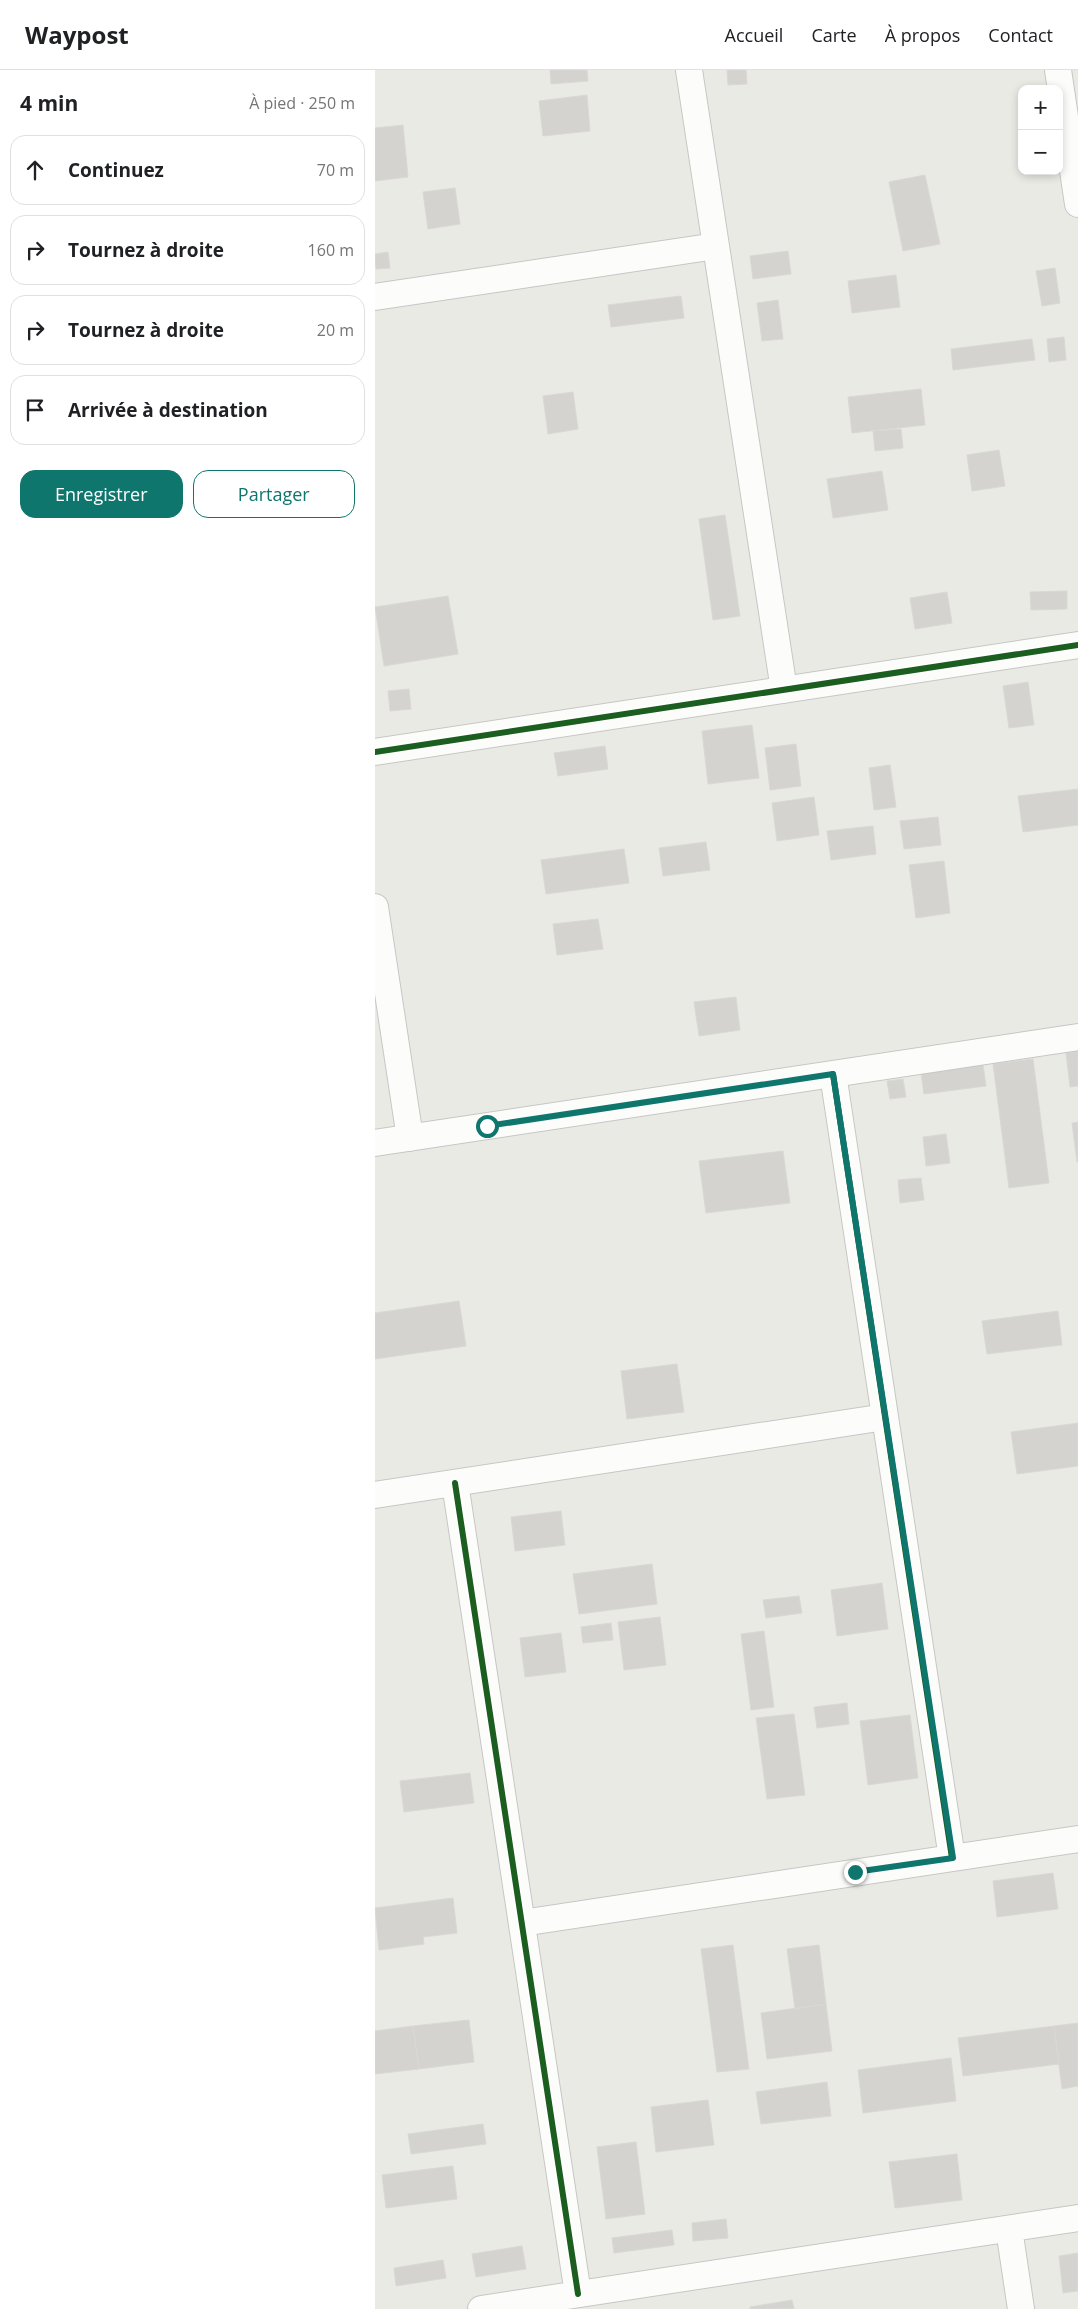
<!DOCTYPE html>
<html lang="fr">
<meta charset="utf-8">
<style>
body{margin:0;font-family:"Open Sans",sans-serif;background:#f2f2f2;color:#202124}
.controls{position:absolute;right:15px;top:15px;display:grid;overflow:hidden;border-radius:10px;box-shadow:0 2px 8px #0003}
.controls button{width:45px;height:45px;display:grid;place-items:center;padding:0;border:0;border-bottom:1px solid #e0e0e0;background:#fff;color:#202124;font:25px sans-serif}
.stop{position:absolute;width:15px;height:15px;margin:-11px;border:4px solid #0f766e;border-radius:50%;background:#fff}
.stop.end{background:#0f766e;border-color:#fff;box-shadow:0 1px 5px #0008}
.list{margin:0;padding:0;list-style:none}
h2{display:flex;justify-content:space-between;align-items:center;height:65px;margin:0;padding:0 20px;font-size:21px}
h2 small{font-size:16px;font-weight:400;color:#757577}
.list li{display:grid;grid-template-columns:32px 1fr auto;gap:15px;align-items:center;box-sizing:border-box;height:70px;margin:0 10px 10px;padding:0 10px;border:1px solid #e0e0e0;border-radius:15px}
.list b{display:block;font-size:19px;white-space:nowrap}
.list em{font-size:16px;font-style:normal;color:#757577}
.actions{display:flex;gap:10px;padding:15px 20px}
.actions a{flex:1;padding:11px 0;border:1px solid #0f766e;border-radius:15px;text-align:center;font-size:18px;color:#0f766e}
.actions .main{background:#0f766e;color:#fff}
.icon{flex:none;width:28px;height:28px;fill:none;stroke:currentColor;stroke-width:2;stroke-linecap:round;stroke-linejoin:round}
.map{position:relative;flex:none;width:703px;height:2239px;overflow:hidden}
header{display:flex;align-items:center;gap:30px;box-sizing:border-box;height:70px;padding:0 25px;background:#fff;border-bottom:1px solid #e0e0e0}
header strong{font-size:24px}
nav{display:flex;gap:28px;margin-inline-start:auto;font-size:18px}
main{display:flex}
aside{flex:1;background:#fff}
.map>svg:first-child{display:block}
.building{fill:#d4d3d0;stroke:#d9d8d4}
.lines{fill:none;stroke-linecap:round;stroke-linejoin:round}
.street-casing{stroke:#c6c7c5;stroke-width:28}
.street{stroke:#fcfcfb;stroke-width:26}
.cycleway-casing{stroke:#fff;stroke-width:9}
.cycleway{stroke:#1b5e20;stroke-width:6}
.route{stroke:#0f766e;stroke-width:6}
</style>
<header>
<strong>Waypost</strong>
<nav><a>Accueil</a><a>Carte</a><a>À propos</a><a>Contact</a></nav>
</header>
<main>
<aside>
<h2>4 min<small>À pied · 250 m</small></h2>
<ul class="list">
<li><svg class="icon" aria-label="ahead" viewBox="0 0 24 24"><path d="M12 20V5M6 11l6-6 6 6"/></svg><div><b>Continuez</b></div><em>70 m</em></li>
<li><svg class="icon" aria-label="right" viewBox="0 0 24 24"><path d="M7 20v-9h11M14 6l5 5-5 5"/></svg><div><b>Tournez à droite</b></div><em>160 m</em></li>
<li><svg class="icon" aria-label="right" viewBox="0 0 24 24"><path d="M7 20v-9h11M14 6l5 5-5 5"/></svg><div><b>Tournez à droite</b></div><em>20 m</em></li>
<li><svg class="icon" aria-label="arrive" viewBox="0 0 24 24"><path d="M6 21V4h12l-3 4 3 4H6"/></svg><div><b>Arrivée à destination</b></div></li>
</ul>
<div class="actions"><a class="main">Enregistrer</a><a>Partager</a></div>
</aside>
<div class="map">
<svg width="703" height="2239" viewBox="0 0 703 2239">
<rect width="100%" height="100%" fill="#eaeae5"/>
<path class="building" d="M175,0H212L213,11L176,14Z
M352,0H371L372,14L353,15Z
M212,25L215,61L168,66L164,31Z
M28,55L33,107L0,111V58Z
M550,105L565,174L528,181L514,112Z
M80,118L85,154L53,159L48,122Z
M413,181L416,204L378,209L375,186Z
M13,182L15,198L1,199L0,184Z
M680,198L685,233L667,236L661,201Z
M521,205L525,237L477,243L473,211Z
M306,226L309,248L236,257L233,235Z
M403,230L408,269L387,271L382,233Z
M689,267L691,290L674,292L672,269Z
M657,269L660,290L578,300L576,279Z
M546,319L550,355L477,363L473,327Z
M198,322L203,359L173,364L168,326Z
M526,359L528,378L500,381L498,361Z
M624,380L630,416L597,421L592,385Z
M507,401L513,440L458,448L452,409Z
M350,445L365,546L338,550L324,449Z
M692,521V539L656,540L655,522Z
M572,522L577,553L540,559L535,528Z
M73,526L83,584L9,596L0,537Z
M653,612L659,655L634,658L628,616Z
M34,619L36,639L15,641L13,621Z
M377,655L384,708L333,714L327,661Z
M421,674L426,716L395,720L390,678Z
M230,676L233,699L183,706L179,683Z
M515,695L521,737L499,740L494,698Z
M703,719V755L648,762L643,726Z
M439,727L444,765L402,771L397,733Z
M563,747L566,775L529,779L525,751Z
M498,756L501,784L456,790L452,761Z
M331,772L335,800L288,806L284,778Z
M249,779L254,813L171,824L166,790Z
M569,791L575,843L541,848L534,795Z
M223,849L228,879L182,885L178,854Z
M361,927L365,960L324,966L319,932Z
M703,981V1016L695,1017L691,983Z
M658,989L674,1113L634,1118L618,994Z
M608,995L611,1016L549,1024L546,1003Z
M528,1009L531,1027L515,1029L512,1011Z
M703,1052V1092H702L697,1053Z
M571,1064L575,1093L551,1096L548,1067Z
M408,1081L415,1133L331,1143L324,1091Z
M546,1108L549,1130L525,1133L523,1110Z
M84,1231L91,1276L0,1289V1243Z
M683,1241L687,1275L612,1284L607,1251Z
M302,1294L309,1342L252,1349L246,1301Z
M703,1353V1396L642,1404L636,1362Z
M186,1441L190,1475L140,1481L136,1447Z
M277,1494L282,1534L204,1544L198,1504Z
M507,1513L513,1559L462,1566L456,1520Z
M424,1526L427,1543L391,1548L388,1530Z
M285,1547L291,1595L249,1600L243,1552Z
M236,1553L238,1570L208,1573L206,1557Z
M389,1561L399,1637L376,1640L366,1564Z
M186,1563L191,1602L150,1607L145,1568Z
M472,1633L474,1654L442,1658L439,1637Z
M419,1644L430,1725L392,1729L381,1648Z
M535,1645L543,1708L493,1715L485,1651Z
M95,1703L99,1733L29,1742L25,1711Z
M678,1803L683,1839L622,1847L618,1811Z
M78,1828L82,1863L48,1867L49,1874L4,1880L0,1838Z
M358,1875L374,1999L342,2002L326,1879Z
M444,1875L451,1934L420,1939L412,1879Z
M451,1934L457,1981L392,1989L386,1943Z
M94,1950L99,1992L44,1999L38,1956Z
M703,1953V2016L687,2019L679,1956Z
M38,1956L44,1999L0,2004V1961Z
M679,1956L684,1994L588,2006L583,1968Z
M576,1988L581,2031L488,2043L483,2000Z
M452,2012L456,2046L386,2054L381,2022Z
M333,2030L339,2075L281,2082L276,2037Z
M108,2054L111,2074L36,2084L33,2064Z
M261,2072L270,2144L231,2149L222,2077Z
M582,2084L587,2130L520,2138L514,2092Z
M78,2096L82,2129L11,2138L7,2105Z
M351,2149L353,2168L318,2171L317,2153Z
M297,2160L299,2175L239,2183L237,2168Z
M147,2176L151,2199L101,2207L97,2184Z
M703,2183V2221L688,2223L684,2186Z
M68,2190L71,2208L21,2216L19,2198Z
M417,2230L419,2239H375V2237Z"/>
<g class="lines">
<g class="street-casing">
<path id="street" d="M314,0L409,620
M683,0L703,134
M0,227L341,176
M0,682L703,575
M0,837L35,1068
M458,1004L577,1788
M0,1073L703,967
M80,1413L203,2224
M0,1425L510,1347
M147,1853L703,1769
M634,2159L646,2239
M106,2239L703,2148"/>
</g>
<use href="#street" class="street"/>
<g class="cycleway-casing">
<path id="cycleway" d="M0,682L703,575
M458,1004L577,1788
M80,1413L203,2224"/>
</g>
<use href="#cycleway" class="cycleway"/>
</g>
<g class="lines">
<path class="route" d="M112,1056L458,1004L578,1788L480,1802"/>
</g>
</svg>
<div class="controls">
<button>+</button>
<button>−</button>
</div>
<div class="stop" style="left:112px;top:1056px"></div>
<div class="stop end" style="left:480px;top:1802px"></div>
</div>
</main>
